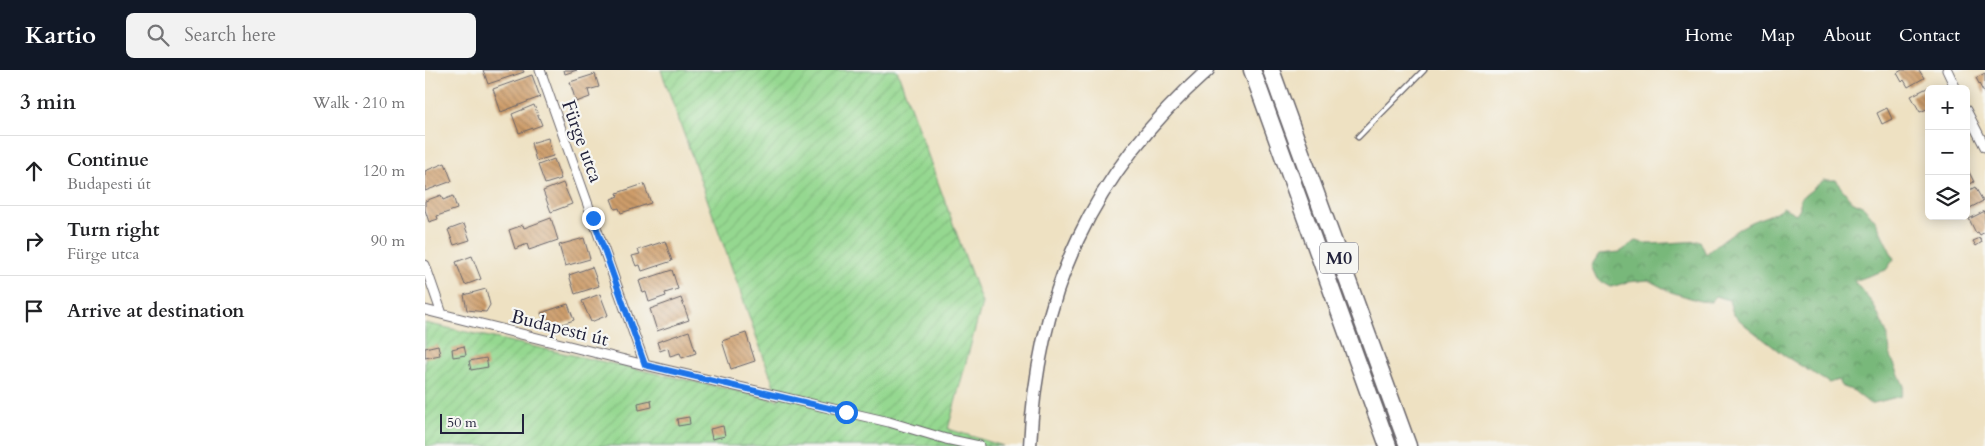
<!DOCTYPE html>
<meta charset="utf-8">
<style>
body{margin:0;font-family:Cardo,serif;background:#f2f2f2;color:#202124}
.controls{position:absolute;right:15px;top:15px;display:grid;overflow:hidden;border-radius:8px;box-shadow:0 2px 12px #0003}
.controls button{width:45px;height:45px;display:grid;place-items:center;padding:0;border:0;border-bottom:1px solid #e0e0e0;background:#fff;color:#202124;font:25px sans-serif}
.scale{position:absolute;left:15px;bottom:12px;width:84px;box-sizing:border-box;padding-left:5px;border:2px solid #22223b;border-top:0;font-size:14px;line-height:18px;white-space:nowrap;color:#22223b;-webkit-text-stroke:4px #f6f6f2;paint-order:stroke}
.stop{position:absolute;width:15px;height:15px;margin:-11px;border:4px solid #1a73e8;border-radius:50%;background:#fff}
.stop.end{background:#1a73e8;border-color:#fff;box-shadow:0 1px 5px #0008}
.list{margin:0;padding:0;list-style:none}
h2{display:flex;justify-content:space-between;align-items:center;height:65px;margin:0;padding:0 20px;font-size:21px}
h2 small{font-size:16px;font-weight:400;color:#757577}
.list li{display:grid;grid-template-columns:32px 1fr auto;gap:15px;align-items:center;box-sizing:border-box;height:70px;padding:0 20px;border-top:1px solid #e0e0e0}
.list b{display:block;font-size:19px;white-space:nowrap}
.list p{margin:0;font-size:16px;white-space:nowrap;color:#757577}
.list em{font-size:16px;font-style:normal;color:#757577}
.icon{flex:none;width:28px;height:28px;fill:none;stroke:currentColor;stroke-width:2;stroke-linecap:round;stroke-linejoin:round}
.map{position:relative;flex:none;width:1560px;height:376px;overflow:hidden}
header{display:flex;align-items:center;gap:30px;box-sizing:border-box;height:70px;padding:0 25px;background:#111827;color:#fff}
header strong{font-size:24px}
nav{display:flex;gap:28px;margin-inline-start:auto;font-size:18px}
.search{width:350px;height:45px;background:#f2f2f2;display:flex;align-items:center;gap:12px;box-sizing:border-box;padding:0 18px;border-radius:8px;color:#757577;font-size:19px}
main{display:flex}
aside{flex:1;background:#fff}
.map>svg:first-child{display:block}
.forest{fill:url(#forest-crowns);stroke:#4d6d5a}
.garden{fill:url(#garden-furrows);stroke:#5c7d66}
.building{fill:url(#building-back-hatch)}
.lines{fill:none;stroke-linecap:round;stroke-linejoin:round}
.lane-casing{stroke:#69656a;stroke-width:7}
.street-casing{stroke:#69656a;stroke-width:11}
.secondary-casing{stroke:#69656a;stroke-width:15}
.highway-casing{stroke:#69656a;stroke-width:19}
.lane{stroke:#fff;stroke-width:4.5}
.street{stroke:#fff;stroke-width:9}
.secondary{stroke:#fff;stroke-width:12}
.highway{stroke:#fff;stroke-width:16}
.route{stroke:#1a73e8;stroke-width:6}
.labels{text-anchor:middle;stroke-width:4.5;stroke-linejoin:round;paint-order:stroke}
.shield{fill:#f6f6f2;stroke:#626272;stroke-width:1}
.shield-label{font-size:18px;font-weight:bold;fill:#22223b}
.street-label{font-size:19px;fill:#22223b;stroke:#f6f6f2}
</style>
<header>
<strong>Kartio</strong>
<div class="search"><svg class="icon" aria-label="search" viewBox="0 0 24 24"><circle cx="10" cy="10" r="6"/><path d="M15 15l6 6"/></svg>Search here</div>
<nav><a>Home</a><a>Map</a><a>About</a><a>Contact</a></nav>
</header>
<main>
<aside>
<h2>3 min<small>Walk · 210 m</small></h2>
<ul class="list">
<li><svg class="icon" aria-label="ahead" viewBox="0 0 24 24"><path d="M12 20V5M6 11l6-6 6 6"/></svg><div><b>Continue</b><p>Budapesti út</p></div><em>120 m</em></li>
<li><svg class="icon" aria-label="right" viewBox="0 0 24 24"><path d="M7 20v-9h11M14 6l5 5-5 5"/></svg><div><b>Turn right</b><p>Fürge utca</p></div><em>90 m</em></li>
<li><svg class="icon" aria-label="arrive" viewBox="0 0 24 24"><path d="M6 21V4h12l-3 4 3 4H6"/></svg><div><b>Arrive at destination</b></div></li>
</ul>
</aside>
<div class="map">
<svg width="1560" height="376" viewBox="0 0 1560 376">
<defs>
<pattern id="forest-crowns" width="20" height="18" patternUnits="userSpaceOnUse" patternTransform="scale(1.25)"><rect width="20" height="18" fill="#78b87a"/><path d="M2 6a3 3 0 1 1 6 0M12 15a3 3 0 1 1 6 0" fill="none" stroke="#629565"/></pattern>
<pattern id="garden-furrows" width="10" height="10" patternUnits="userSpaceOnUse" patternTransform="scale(1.25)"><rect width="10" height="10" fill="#95d890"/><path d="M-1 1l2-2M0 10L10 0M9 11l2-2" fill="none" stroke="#80b97d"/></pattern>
<pattern id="building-back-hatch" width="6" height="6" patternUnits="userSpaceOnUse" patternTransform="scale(1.25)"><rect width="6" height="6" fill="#ce9d6a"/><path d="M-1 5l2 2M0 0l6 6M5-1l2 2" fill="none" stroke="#a78058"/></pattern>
</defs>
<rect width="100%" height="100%" fill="#f6f6f2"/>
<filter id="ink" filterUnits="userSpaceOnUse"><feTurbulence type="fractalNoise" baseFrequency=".02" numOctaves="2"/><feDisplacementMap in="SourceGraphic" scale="10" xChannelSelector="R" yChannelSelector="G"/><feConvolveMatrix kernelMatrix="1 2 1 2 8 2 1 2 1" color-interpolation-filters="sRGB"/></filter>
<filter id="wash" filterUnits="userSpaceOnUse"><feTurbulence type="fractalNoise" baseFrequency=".0096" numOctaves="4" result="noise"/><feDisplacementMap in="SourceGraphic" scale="20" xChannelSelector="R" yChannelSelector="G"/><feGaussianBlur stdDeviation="1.12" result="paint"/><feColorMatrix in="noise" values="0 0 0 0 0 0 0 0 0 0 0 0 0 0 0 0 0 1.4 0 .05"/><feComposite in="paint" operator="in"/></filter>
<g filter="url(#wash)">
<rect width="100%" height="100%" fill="#eee1c2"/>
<path class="forest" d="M1399,110H1410L1427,131L1439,137L1451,152L1469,189L1461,200L1429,211L1448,234L1462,264L1466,287L1479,316L1476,326L1445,334L1429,321L1416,316L1413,310L1404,313L1360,286L1320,255L1308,244L1304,230L1291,226L1286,232L1275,231L1246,222L1223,210L1203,212L1186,217L1172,209L1166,196L1174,184L1195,182L1211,171L1225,174L1275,171L1281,184C1295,172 1310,160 1326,152C1339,146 1345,147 1358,137L1371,144L1375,138V129Z"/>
<path class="garden" d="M236,0H472L557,233L523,359L578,376H0V253L354,330Z"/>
<g id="blocks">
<path class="building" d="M58,0H98L99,2L63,14Z
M139,0H152L140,4Z
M1477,0H1494L1499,8L1483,17L1479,10L1477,12L1472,3Z
M1560,3V25L1551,8Z
M170,4L174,17L163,20L165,27L151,32L145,12Z
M107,5L115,27L76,42L68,19Z
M1504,17V38L1495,42L1486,26Z
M109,35L117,55L94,63L87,44Z
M1462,38L1467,49L1457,54L1452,43Z
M123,68L128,86L111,91L106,73Z
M129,89L136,109L120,114L113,95Z
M20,93L27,111L0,121V101Z
M1541,96L1549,112L1541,116Z
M138,113L147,134L126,142L118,121Z
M219,114L226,133L196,143L194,138L190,139L186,129L193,126L192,123Z
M1550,117L1558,131L1541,140V122Z
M16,125L18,130L28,126L32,139L12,146L13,149L4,152L0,140V131Z
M1560,141V162L1555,165L1553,162L1551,163L1544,149Z
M126,148L133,170L104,180L102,174L90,179L84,160L98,155L99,158Z
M39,154L45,170L29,175L23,160Z
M159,168L165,189L140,196L134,175Z
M1555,168L1557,172L1551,176L1548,171Z
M240,171L247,191L217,201L215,195L211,196L207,186L215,184L213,180Z
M47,186L56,209L40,215L31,192Z
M167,197L174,216L150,224L144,205Z
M247,200L253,219L240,223L241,226L224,232L221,222L218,223L214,211Z
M61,219L65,235L61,242L42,240L39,225Z
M175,224L183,245L166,252L157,231Z
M256,228L264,250L232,261L225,239Z
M143,234L149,250L122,259L116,243Z
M264,261L271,283L257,288L255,283L245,286L243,278L235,281L232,272Z
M321,263L330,291L306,299L297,271Z
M13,275L15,285L0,288V278Z
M39,276L41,285L28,287L27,279Z
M61,288L63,297L46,300L44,291Z
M226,330L227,337L214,340L213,333Z
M264,347L265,354L253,356L252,349Z
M298,356L300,366L287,369L285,359Z"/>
</g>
</g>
<g filter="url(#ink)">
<use href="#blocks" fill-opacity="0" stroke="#69656a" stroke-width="1"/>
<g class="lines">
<g class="lane-casing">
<path id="lane" d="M933,67L999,0"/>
</g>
<g class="street-casing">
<path id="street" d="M115,0L220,295
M1522,0L1531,19
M1541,40L1560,77
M0,195L17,244
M0,240L220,295L464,352L521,369L554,376"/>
</g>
<g class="secondary-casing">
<path id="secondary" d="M605,376C612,221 667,103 783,0"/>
</g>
<g class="highway-casing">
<path id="highway" d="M827,0L963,376
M846,0L983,376"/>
</g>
<use href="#lane" class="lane"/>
<use href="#street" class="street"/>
<use href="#secondary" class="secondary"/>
<use href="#highway" class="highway"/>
</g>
</g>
<g class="lines" filter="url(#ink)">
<path class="route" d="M168,148L220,295L421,342"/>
</g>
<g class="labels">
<rect class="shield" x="895" y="172.5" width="38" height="31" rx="4"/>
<g class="shield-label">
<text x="914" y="194">M0</text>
</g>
<g class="street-label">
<text transform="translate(158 71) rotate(70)" y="7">Fürge utca</text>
<text transform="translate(135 257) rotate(14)" y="7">Budapesti út</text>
</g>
</g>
</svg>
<div class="controls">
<button>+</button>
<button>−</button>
<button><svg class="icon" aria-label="layers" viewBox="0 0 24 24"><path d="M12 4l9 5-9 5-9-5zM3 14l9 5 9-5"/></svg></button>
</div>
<div class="scale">50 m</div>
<div class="stop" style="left:421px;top:342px"></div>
<div class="stop end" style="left:168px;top:148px"></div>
</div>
</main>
